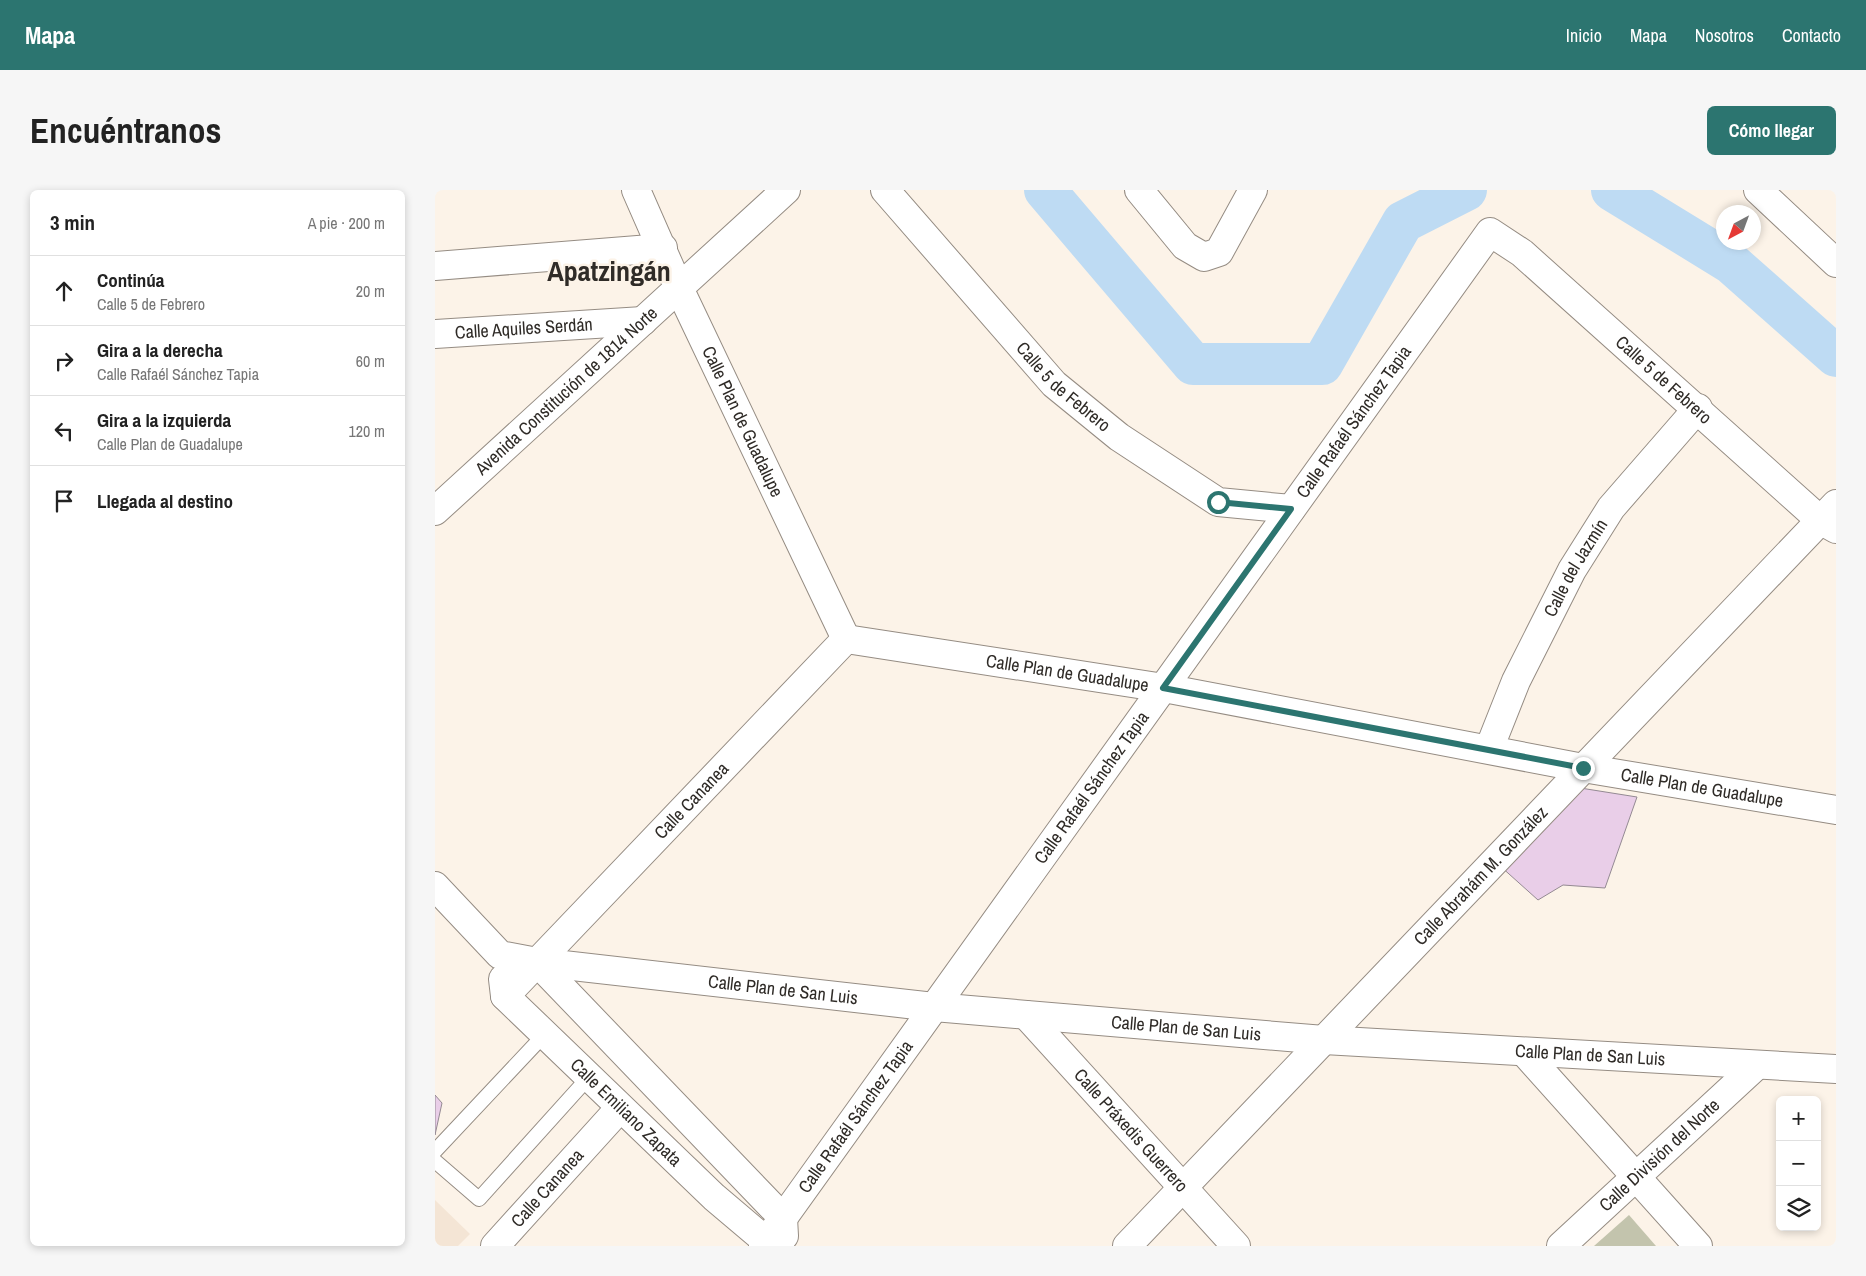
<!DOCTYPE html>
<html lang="es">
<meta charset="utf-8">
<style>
body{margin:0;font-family:"Archivo Narrow",sans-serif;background:#f6f6f6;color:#222}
.controls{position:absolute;right:15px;bottom:15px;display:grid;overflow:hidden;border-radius:8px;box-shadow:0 2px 8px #0003}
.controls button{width:45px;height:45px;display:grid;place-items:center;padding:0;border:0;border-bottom:1px solid #e0e0e0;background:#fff;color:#222;font:25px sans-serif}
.compass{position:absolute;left:1281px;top:15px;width:45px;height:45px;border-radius:50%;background:#fff;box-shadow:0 2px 8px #0003;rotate:221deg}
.stop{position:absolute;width:15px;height:15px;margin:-11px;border:4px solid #2c7570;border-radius:50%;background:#fff}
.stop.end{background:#2c7570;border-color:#fff;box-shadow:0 1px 5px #0008}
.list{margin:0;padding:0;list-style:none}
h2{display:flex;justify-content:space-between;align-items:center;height:65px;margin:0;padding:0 20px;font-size:21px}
h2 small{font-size:16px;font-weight:400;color:#767676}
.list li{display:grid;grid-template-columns:32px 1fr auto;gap:15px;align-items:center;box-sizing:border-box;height:70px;padding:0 20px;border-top:1px solid #e0e0e0}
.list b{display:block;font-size:19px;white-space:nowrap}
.list p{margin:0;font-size:16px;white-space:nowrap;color:#767676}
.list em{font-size:16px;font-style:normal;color:#767676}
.icon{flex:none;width:28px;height:28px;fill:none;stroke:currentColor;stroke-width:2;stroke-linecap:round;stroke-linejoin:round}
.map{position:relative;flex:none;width:1401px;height:1056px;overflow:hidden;border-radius:8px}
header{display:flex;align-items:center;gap:30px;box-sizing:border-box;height:70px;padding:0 25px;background:#2c7570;color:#fff}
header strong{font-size:24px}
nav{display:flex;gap:28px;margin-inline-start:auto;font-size:18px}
.intro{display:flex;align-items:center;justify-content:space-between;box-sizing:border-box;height:120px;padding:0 30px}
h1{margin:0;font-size:35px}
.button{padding:12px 22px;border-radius:8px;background:#2c7570;color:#fff;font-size:18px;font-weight:700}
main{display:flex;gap:30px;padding:0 30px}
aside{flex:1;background:#fff;border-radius:8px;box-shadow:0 2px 8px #0003}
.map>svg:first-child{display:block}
.built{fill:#f4e5d5}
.green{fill:#c3c4ad}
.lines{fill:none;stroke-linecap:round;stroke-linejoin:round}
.river{stroke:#bedbf3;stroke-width:42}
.building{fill:#e9cee8;stroke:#948a93}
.lane-casing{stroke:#958c83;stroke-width:16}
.street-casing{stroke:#958c83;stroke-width:30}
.secondary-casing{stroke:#958c83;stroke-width:30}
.lane{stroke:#fff;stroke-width:14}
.street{stroke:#fff;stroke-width:28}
.secondary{stroke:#fff;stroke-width:28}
.route{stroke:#2c7570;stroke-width:6}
.labels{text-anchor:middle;stroke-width:5;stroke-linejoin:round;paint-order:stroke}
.street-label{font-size:18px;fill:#2f2b27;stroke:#fcf3e8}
.town-label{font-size:28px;font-weight:bold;fill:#2f2b27;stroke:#fcf3e8}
</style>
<header>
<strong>Mapa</strong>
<nav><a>Inicio</a><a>Mapa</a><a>Nosotros</a><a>Contacto</a></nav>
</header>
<div class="intro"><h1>Encuéntranos</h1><a class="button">Cómo llegar</a></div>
<main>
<aside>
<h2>3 min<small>A pie · 200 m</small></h2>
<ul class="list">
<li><svg class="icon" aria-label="ahead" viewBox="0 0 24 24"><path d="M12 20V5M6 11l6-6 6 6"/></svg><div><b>Continúa</b><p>Calle 5 de Febrero</p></div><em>20 m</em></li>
<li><svg class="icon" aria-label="right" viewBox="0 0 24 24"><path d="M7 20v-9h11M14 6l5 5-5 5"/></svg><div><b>Gira a la derecha</b><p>Calle Rafaél Sánchez Tapia</p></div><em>60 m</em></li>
<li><svg class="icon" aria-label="left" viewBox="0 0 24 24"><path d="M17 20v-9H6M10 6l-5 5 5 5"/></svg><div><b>Gira a la izquierda</b><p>Calle Plan de Guadalupe</p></div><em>120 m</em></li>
<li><svg class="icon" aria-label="arrive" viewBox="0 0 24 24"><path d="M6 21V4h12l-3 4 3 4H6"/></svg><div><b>Llegada al destino</b></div></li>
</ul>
</aside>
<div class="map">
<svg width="1401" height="1056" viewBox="0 0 1401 1056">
<rect width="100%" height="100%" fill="#fcf3e8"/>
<path class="built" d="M0,1010L35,1044L23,1056H0Z"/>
<path class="green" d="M1194,1025L1221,1056H1159Z"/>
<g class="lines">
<path class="river" d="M610,0L758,174H887L968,32L1031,0
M1177,0L1296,73L1401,166"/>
</g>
<path class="building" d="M1139,597L1202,607L1170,698L1128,695L1103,710L1064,675Z
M0,905L7,913L0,945Z"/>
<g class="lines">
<g class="lane-casing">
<path id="lane" d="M0,961L109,845
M0,971L44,1009L153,888"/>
</g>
<g class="street-casing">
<g id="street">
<path id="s1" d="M201,0L244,98L411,449"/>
<path id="s2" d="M450,0L619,194L684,247L783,312L856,319"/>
<path d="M704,0L750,56L769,67L784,62L818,0"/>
<path d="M1323,0L1401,73"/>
<path id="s3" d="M411,449L729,498L1148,578L1401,620"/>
<path id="s4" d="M1054,559L1081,491L1137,380L1176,318L1263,218"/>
<path id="s5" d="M0,696L65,765L102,772L499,817L889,850L1401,879"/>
<path d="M102,772L348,1028L349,1046"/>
<path id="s6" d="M68,789L70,806L279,1007L331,1051L348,1045"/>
<path id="s7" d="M70,806L411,449"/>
<path id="s8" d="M591,825L801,1056"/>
<path d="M1089,862L1263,1056"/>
<path id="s9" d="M60,1056L185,918"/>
<path id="s10" d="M328,1056L1055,42L1087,63L1385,330L1401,339"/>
<path id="s11" d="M692,1056L1401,314"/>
<path id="s12" d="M1126,1056L1322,875"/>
</g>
</g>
<g class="secondary-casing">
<g id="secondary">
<path d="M0,76L228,58"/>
<path id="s13" d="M0,144L208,131"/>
<path id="s14" d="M0,321L351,0"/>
</g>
</g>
<use href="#lane" class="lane"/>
<use href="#street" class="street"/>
<use href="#secondary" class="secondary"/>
</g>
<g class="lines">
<path class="route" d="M783,312L856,319L728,498L1148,578"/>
</g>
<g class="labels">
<g class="street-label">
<text dy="6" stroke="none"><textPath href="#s13" startOffset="89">Calle Aquiles Serdán</textPath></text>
<text dy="6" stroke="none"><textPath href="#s10" startOffset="1476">Calle 5 de Febrero</textPath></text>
<text dy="6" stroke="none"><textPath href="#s2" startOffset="266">Calle 5 de Febrero</textPath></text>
<text dy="6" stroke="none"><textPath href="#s14" startOffset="178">Avenida Constitución de 1814 Norte</textPath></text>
<text dy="6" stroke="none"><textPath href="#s1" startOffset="255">Calle Plan de Guadalupe</textPath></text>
<text dy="6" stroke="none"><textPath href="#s10" startOffset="1014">Calle Rafaél Sánchez Tapia</textPath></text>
<text dy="6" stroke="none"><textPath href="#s4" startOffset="201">Calle del Jazmín</textPath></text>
<text dy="6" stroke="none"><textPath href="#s3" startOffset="224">Calle Plan de Guadalupe</textPath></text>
<text dy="6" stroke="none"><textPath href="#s10" startOffset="564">Calle Rafaél Sánchez Tapia</textPath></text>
<text dy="6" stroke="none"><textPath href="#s3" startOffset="869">Calle Plan de Guadalupe</textPath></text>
<text dy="6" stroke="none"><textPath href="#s7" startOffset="270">Calle Cananea</textPath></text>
<text dy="6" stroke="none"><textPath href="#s11" startOffset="512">Calle Abrahám M. González</textPath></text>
<text dy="6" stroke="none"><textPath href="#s5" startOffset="380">Calle Plan de San Luis</textPath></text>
<text dy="6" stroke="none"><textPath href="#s5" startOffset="785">Calle Plan de San Luis</textPath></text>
<text dy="6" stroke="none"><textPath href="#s5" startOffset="1190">Calle Plan de San Luis</textPath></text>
<text dy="6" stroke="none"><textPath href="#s6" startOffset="185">Calle Emiliano Zapata</textPath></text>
<text dy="6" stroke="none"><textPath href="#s10" startOffset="159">Calle Rafaél Sánchez Tapia</textPath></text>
<text dy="6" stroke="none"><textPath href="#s8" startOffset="156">Calle Práxedis Guerrero</textPath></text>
<text dy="6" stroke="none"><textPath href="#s12" startOffset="134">Calle División del Norte</textPath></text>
<text dy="6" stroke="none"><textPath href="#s9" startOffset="78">Calle Cananea</textPath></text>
</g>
<g class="town-label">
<text x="174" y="91">Apatzingán</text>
</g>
</g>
</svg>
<div class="controls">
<button>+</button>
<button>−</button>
<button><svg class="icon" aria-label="layers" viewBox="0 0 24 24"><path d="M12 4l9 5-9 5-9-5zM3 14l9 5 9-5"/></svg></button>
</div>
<svg class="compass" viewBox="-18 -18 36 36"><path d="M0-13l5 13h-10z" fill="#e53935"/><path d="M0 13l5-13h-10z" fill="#767676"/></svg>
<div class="stop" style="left:783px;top:312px"></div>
<div class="stop end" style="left:1148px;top:578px"></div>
</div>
</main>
